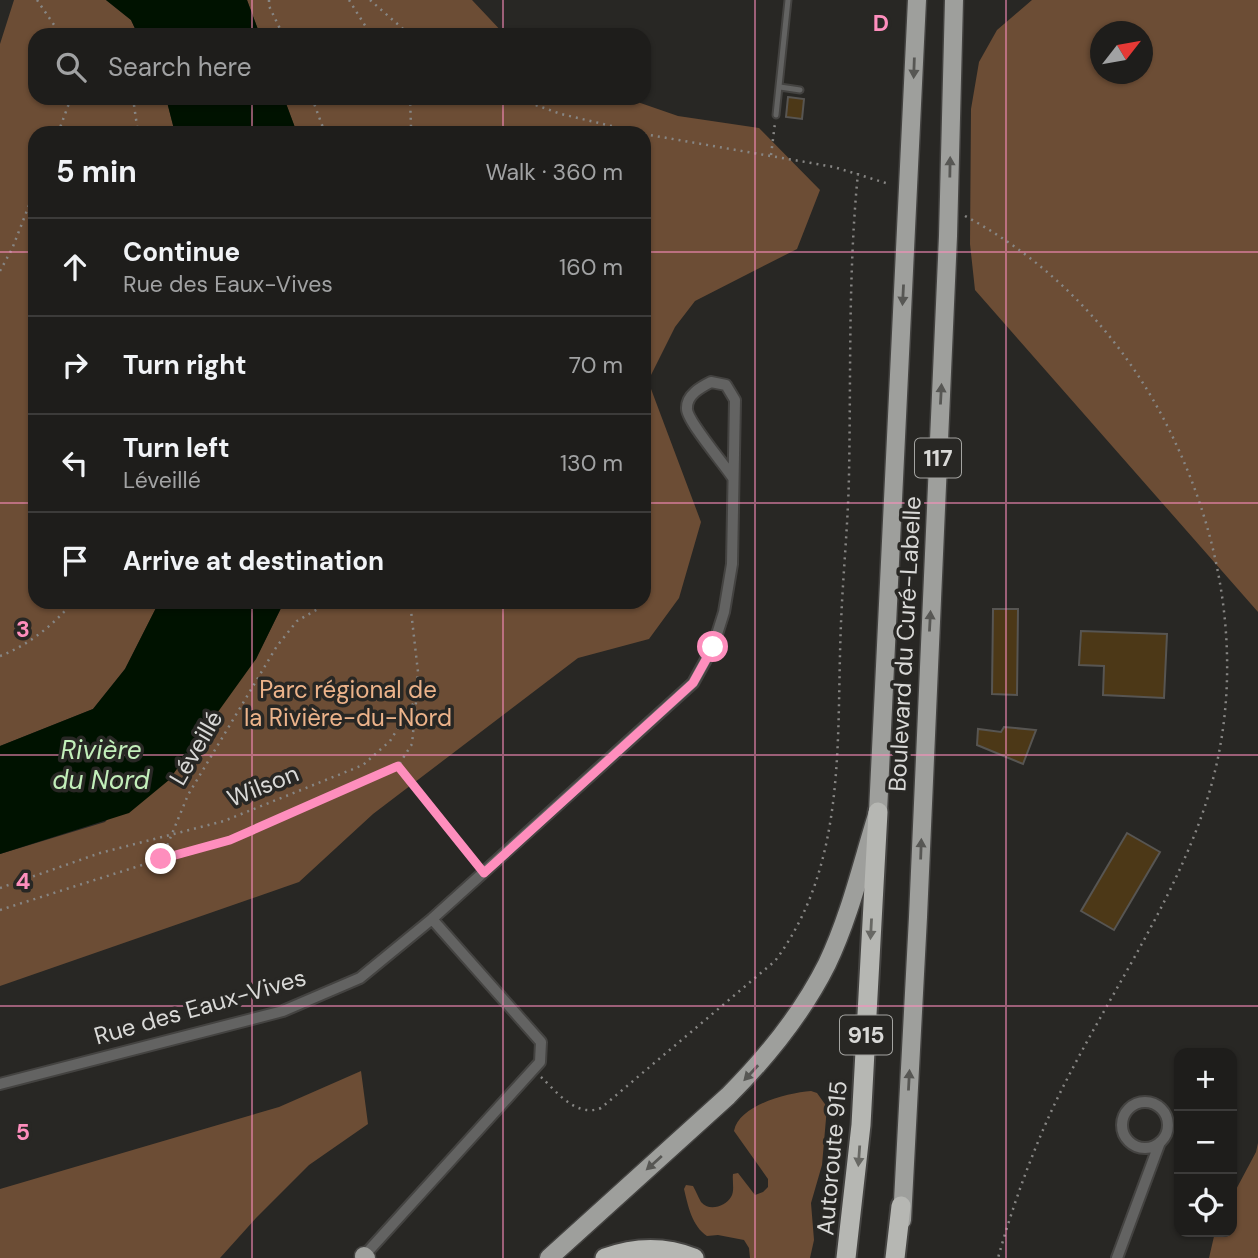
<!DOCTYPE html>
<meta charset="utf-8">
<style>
body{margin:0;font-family:"DM Sans",sans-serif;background:#262624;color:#f1f3f6}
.controls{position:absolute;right:21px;bottom:21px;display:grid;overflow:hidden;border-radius:14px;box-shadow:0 2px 5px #0004}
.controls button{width:63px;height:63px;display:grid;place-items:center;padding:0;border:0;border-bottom:2px solid #3c3b3a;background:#1e1d1b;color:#f1f3f6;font:35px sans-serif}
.compass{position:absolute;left:1090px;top:21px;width:63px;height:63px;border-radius:50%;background:#1e1d1b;box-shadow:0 2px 5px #0004;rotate:59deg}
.stop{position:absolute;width:21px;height:21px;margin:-16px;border:5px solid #fe8ebd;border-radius:50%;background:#fff}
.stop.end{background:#fe8ebd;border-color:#fff;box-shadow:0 2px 7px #0008}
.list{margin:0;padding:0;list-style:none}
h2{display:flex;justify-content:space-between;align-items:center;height:91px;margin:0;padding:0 28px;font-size:30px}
h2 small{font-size:23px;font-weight:400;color:#a1a2a3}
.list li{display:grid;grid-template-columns:46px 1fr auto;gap:21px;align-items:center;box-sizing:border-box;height:98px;padding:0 28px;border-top:2px solid #3c3b3a}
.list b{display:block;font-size:26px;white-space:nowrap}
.list p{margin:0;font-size:23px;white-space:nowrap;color:#a1a2a3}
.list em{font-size:23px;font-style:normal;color:#a1a2a3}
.icon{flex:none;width:38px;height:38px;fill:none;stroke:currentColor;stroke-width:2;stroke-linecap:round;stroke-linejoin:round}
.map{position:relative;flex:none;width:1258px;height:1258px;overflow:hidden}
.search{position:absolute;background:#1e1d1b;box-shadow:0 2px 5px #0004;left:28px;top:28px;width:623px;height:77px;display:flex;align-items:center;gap:18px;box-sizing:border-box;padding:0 24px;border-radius:21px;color:#a1a2a3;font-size:26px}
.panel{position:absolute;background:#1e1d1b;box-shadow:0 2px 5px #0004;left:28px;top:126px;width:623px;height:483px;border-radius:21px}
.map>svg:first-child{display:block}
.forest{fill:#6c4d35;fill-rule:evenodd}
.water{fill:#001200}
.building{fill:#4c3817;stroke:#575552;stroke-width:2}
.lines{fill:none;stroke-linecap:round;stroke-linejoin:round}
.lane-casing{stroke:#444341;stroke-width:9}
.street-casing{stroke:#444341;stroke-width:14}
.primary-casing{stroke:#444341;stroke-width:21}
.highway-casing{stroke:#444341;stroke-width:23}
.path{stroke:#878684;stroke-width:2.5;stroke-dasharray:2 5;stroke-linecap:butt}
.lane{stroke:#636362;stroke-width:5}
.street{stroke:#636362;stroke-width:10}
.primary{stroke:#9e9f9c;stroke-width:18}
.highway{stroke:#b6b7b3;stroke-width:19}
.oneway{fill:#575754}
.oneway2{fill:#686864}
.route{stroke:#fe8ebd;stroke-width:9}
.grid{fill:none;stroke:#fe8ebd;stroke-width:2;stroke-opacity:0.55}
.labels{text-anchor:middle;stroke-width:7;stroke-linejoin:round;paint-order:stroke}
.shield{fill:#282724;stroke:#a4a4a1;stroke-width:2}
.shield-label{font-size:23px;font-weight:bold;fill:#d9d9d7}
.street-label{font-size:24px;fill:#d9d9d7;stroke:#282724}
.park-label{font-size:24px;fill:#ecb38a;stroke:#282724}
.water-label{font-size:26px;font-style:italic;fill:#c2efba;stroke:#282724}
.grid-label{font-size:23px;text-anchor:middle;font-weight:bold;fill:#fe8ebd;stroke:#282724;stroke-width:7;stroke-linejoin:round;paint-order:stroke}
</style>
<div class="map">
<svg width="1258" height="1258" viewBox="0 0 1258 1258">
<rect width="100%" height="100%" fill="#282724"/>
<path class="forest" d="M14,0H106L131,20L138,35H35V98H166L175,133H35V602H159L125,669L93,709L0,746V44Z
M247,0H472L505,35H260Z
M1032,0H1258V612L975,290L970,244L971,109L979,62L997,30ZM1100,32H1142V74H1100Z
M284,98H626L678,116L759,128L820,190L797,249L695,301L675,327L648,381L701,522L679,598L649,639L578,658L373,814L299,882L0,986V854L105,822L256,659L284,602H644V133H297Z
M361,1071L368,1124L309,1165L256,1218L220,1258H0V1189L279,1107Z
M811,1091L817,1093L827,1107L822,1165L811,1203L814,1240L810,1258H750L749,1248L744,1240L718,1235L707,1236C692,1226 688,1206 684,1189L686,1185L693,1186C696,1191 698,1197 701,1202C709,1212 726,1206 731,1197C735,1191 732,1181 733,1174L738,1173L755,1195L763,1192L768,1187V1179L734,1131C739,1105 787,1093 811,1091Z
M1258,1143V1258H1209L1215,1232H1232V1197L1256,1152Z"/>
<path class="water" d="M106,0H247L260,35H138L131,20Z
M166,98H284L297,133H175Z
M159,602H284L256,659L169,780L129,813L0,854V746L93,709L125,669Z"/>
<path class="building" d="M788,97L804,99L802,119L786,117Z
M993,609H1018L1017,695L992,694Z
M1081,631L1167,634L1164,698L1103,695L1104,666L1079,665Z
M1004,727L1036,730L1023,764L977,745L978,729L1001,732Z
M1127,833L1160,852L1114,930L1081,911Z"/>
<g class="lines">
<g class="lane-casing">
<path id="lane" d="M780,87L800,90
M776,115L788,0"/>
</g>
<g class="street-casing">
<path id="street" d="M0,1084L283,1011L360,978L432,919L693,683L713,647L724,612L732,564L735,400L726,385L711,382C701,387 686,395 687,409C687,421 725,465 733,478
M1122 1125a23 23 0 1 1 46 0a23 23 0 1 1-46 0Z
M362,1258L540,1062L541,1042L432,919
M1117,1258L1160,1142"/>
</g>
<g class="primary-casing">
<path id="primary" d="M902,1220L918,917L948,236L954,0
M364,1256L366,1258
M549,1258L728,1096C767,1057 802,1014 827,964C850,916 862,863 878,812L917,0"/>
</g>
<g class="highway-casing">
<path id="highway" d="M605,1258C635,1247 664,1246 694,1258
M846,1258L861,1125L878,812
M895,1258L901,1206"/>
</g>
<path class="path" d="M37,0L61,35
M269,0V6L283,35
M349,0L371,35
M370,0L410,35
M133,98L138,133
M312,98L325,133
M516,98L561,114L641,133
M58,133L71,98
M408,133L411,127L410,98
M644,134L834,167L889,184
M771,155L775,123
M965,216C1059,266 1132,348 1176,444C1229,557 1245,689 1204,809C1171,906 1110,994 1064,1085C1037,1138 1014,1201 998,1258
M0,271L12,249L35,190
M0,656C29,645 53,625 73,602
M398,766L478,865
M162,858L188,795L277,646L297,621L330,602
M0,888L100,853L224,821L363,765L390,741L416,699L418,672L410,602
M0,910L161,859L230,840L398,766L412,744L416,702
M541,1077C557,1092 576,1118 601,1108L775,961C848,863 836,739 841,623C843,574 848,525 849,475C851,374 848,274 858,173"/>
<use href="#lane" class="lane"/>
<use href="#street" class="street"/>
<use href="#primary" class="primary"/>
<use href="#highway" class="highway"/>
</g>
<defs><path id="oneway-solid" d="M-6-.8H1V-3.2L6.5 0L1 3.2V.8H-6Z" transform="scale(1.75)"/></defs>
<g class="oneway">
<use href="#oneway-solid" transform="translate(914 68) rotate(92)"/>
<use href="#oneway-solid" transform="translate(950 167) rotate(-89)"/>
<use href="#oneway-solid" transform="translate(903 295) rotate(93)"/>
<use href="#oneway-solid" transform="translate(941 394) rotate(-87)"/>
<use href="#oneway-solid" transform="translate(930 621) rotate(-87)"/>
<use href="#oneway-solid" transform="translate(921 849) rotate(-88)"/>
<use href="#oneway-solid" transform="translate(751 1073) rotate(133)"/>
<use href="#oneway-solid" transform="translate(909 1080) rotate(-87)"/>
<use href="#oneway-solid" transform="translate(654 1163) rotate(138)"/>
</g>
<g class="oneway2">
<use href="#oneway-solid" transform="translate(871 929) rotate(93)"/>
<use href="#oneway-solid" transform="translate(859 1156) rotate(94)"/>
</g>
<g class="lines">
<path class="route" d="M161,859L230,840L398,766L484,873L693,683L713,647"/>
</g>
<path class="grid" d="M252,0V35M503,0V35M755,0V1258M1006,0V1258M252,98V133M503,98V133M0,252H35M644,252H1258M0,503H35M644,503H1258M252,602V1258M503,602V1258M0,755H1258M0,1006H1258"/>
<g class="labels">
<g class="shield">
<rect x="915" y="438.5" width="46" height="39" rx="5"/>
<rect x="840" y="1015.5" width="52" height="39" rx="5"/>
</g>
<g class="shield-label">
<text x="938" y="466">117</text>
<text x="866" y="1043">915</text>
</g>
<g class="street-label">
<text transform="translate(905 644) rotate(-87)" y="8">Boulevard du Curé-Labelle</text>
<text transform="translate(196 748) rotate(-60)" y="8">Léveillé</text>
<text transform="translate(263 786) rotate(-22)" y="8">Wilson</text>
<text transform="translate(200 1007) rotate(-16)" y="8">Rue des Eaux-Vives</text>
<text transform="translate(832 1158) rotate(-85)" y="8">Autoroute 915</text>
</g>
<g class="park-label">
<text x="348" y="698">Parc régional de<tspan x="348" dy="28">la Rivière-du-Nord</tspan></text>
</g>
<g class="water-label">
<text x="101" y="759">Rivière<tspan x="101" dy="30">du Nord</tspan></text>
</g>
</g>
<g class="grid-label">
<text x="881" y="31">D</text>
<text x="23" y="637">3</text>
<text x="23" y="889">4</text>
<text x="23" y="1140">5</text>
</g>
</svg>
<div class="controls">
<button>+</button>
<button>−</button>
<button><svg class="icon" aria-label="locate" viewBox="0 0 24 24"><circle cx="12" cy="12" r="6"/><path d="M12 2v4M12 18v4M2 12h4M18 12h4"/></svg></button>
</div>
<svg class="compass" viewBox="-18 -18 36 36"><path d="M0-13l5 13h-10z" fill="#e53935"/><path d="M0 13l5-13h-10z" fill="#a1a2a3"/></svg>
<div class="stop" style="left:713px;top:647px"></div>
<div class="stop end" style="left:161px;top:859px"></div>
<div class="search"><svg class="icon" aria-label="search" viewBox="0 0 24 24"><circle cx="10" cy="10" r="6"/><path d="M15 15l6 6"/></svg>Search here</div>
<section class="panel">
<h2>5 min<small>Walk · 360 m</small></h2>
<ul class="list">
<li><svg class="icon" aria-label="ahead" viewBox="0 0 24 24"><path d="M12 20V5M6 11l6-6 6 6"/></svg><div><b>Continue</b><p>Rue des Eaux-Vives</p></div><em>160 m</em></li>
<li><svg class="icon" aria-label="right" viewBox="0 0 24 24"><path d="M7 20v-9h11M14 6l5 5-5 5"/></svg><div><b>Turn right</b></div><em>70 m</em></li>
<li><svg class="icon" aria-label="left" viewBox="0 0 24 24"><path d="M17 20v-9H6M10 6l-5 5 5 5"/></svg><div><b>Turn left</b><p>Léveillé</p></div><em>130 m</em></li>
<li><svg class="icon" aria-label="arrive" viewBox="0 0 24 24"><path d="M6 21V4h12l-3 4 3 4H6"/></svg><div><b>Arrive at destination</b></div></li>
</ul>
</section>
</div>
